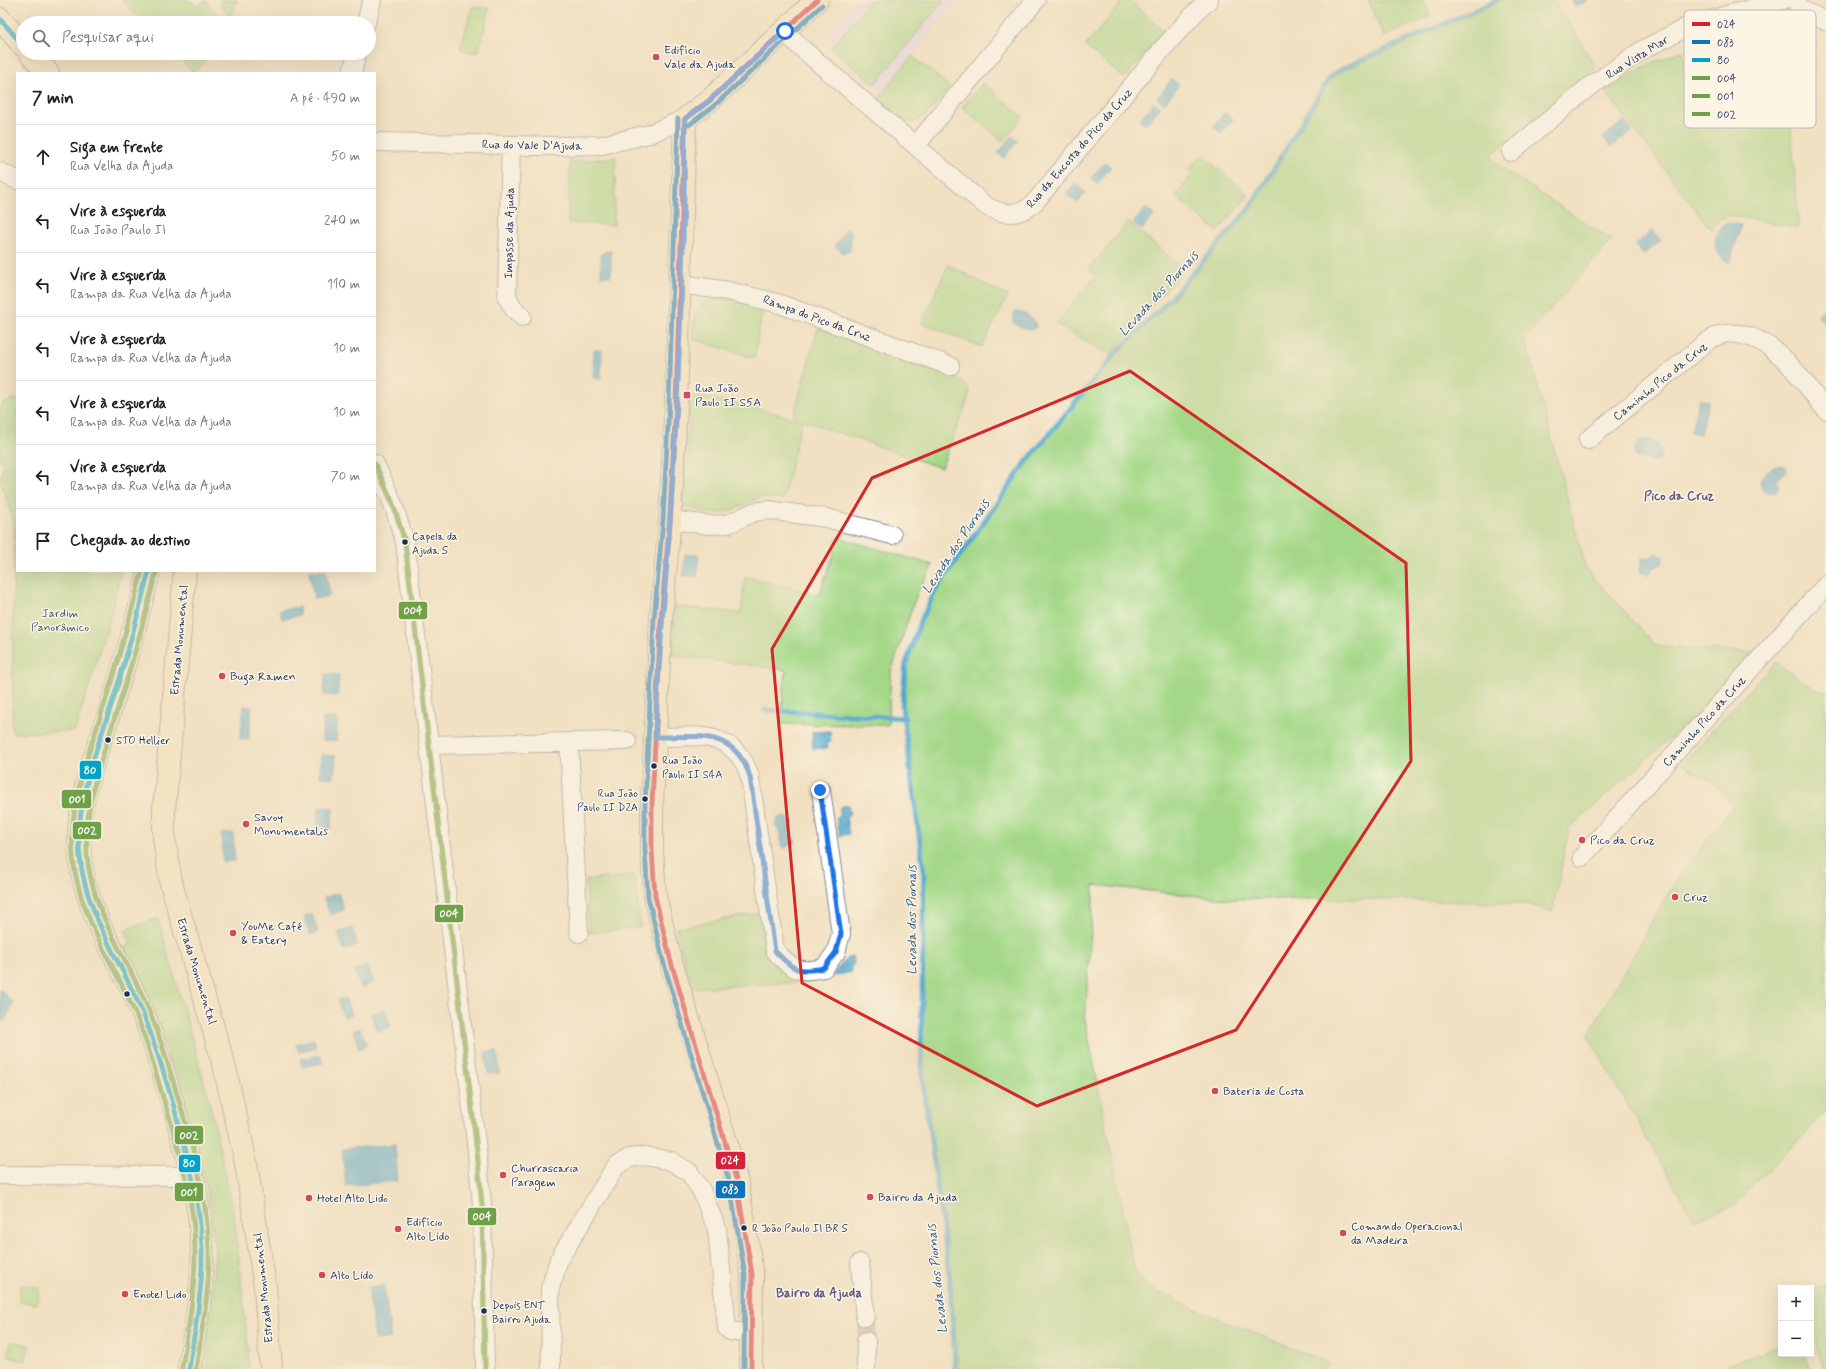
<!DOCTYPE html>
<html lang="pt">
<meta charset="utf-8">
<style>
body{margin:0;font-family:Mynerve,sans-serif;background:#f2f2f2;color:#222}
.controls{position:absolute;right:12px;bottom:12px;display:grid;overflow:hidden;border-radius:0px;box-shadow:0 4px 16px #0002}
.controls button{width:36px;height:36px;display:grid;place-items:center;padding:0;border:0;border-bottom:1px solid #e0e0e0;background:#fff;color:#222;font:20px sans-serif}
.stop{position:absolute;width:12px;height:12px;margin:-9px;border:3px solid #1a73e8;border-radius:50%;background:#fff}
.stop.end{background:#1a73e8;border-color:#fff;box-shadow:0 1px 4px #0008}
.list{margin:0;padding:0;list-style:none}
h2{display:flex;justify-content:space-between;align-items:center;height:52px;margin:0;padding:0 16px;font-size:17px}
h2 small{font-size:13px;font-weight:400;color:#767676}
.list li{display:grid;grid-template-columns:26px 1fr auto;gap:12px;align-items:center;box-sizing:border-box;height:64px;padding:0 16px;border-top:1px solid #e0e0e0}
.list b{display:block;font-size:15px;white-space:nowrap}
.list p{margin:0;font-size:13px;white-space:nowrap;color:#767676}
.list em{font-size:13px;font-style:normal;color:#767676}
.icon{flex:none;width:22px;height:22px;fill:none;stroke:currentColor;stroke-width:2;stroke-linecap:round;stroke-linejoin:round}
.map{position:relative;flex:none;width:1826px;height:1369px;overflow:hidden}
.search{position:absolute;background:#fff;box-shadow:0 4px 16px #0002;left:16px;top:16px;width:360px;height:44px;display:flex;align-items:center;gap:10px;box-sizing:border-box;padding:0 14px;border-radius:22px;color:#767676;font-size:15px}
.panel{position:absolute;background:#fff;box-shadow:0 4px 16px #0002;left:16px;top:72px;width:360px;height:500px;border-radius:0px}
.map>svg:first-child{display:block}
.built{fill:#e6d2f0}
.green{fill:#a4d888;stroke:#608473}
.water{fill:#52a8cf;stroke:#366c96}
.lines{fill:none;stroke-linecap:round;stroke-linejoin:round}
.stream{stroke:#52a8cf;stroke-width:5}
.street-tunnel{stroke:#c6bdad;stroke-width:18;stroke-dasharray:18 9;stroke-linecap:butt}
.street-casing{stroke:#868890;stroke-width:20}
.secondary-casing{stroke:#868890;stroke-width:24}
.street{stroke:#fff;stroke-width:18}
.secondary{stroke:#f9e7c3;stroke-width:22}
.bus-1-casing{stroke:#fcf5e5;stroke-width:8}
.bus-2-casing{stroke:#fcf5e5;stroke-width:8}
.bus-3-casing{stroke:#fcf5e5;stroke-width:8}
.bus-4-casing{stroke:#fcf5e5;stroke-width:8}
.bus-5-casing{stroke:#fcf5e5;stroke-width:8}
.bus-6-casing{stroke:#fcf5e5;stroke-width:8}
.bus-1{stroke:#d62138;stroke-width:5}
.bus-2{stroke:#1072ba;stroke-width:5}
.bus-3{stroke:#01a3c8;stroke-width:5}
.bus-4{stroke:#70a048;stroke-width:5}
.bus-5{stroke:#70a048;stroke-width:5}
.bus-6{stroke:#70a048;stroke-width:5}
.route{stroke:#1a73e8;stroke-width:5}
.marked{fill:none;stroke:#d62828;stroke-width:3;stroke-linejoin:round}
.poi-dot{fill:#d1495b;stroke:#fcf5e5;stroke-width:1.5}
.bus-dot{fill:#1b2f5e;stroke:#fcf5e5;stroke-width:1.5}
.labels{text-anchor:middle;stroke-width:3;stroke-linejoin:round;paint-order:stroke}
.bus-label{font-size:11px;fill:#1b2f5e;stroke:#fcf5e5;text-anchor:start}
.poi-label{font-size:12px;fill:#1b2f5e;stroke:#fcf5e5;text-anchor:start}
.street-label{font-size:12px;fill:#1b2f5e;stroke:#fcf5e5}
.park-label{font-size:12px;fill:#3d5968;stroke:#fcf5e5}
.water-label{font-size:13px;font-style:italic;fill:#2e5986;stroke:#fcf5e5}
.neighbourhood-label{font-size:13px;font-weight:bold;fill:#605882;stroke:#fcf5e5}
.key{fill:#fcf5e5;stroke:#b8babc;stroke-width:1}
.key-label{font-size:11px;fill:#1b2f5e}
.line-badge{stroke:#fcf5e5;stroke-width:1.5}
.badge-label{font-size:11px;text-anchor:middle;font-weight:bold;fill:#fff}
</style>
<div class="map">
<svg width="1826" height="1369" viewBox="0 0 1826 1369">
<rect width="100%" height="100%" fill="#fcf5e5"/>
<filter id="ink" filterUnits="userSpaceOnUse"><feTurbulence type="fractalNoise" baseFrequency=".025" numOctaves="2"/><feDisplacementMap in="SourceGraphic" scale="8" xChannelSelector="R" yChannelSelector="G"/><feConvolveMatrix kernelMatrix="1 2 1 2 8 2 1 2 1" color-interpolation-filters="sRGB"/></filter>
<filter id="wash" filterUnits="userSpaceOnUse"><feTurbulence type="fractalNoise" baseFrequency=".012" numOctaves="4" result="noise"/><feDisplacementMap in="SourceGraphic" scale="16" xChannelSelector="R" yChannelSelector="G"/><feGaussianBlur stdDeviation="0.9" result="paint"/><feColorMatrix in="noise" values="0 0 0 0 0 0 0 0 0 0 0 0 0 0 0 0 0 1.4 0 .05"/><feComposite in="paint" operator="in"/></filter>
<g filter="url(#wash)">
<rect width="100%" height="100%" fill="#f1e0c1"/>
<path class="built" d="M855,0H958L882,92L828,47V36Z"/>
<path class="green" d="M121,0H190L196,7L206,1L222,21L219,23H144Z
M220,0H237L233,12L229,16L219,3Z
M871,0H944L875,84L831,48Z
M1124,0H1129L1164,31L1124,78L1085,46Z
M1368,0H1423L1430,16L1384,37Z
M1495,0H1555L1596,68L1490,156L1504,170L1612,240L1525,338L1586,569L1655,645L1763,654L1569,829L1552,912L1528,904L1376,899H1227L1094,885L1085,1020L1135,1271L1146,1286L1202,1312L1329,1363L1325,1369H958L951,1280L923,1069L925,872L903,706L907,665L921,623L938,588L1028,462L1116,355L1173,298L1250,210L1334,73L1341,67Z
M472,7L490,8L478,53L460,49Z
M1682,51L1716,131L1789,105L1799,228L1730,215L1717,221L1711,230L1605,91L1645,66Z
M174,53H204L203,64L193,72Z
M912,56L950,87C941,98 921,129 904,121C897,118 885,105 878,99Z
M983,83L1023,117L1003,141L962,107Z
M1202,155L1249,195L1218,232L1175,196L1192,175L1188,171Z
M616,157L614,225L568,223L570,162Z
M1128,222L1184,269L1110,355L1056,324L1096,276L1089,269Z
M948,265L1008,296L982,347L922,323Z
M716,299H729L763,308L754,358L693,339C693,320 693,302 716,299Z
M818,328L957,378L965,384L970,391L967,402L941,468L793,417Z
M690,395L748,406L802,421L783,499L760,497L742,506L723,513H707L684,506Z
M17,398V571H121L109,621L75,731L12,733L14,522L0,481L4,465L0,461V404Z
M836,537L933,565L917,593L891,672L888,725L780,724L786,670L672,655L675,606L741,613L745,576L819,595L834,554Z
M1775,662L1816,690L1826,691V866L1819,874L1826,879V1112L1734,1205L1695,1221L1588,1035L1671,888L1733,806L1716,784L1682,764Z
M634,875L641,927L589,933L586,880Z
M760,913L765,945L780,971L807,982L691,988L676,928Z
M158,918L208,1096L230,1195L235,1223L248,1346L249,1369H200L210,1308L215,1249L212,1218L204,1177L159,1027L124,948L131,944L125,930Z
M21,1285L40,1288L37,1304L18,1301Z
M1826,1285V1369H1824L1811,1329V1290Z
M11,1341L29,1345L26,1361L8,1357Z
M1781,1345V1354H1805L1811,1369H1718Z"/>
<path class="water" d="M1571,0H1588L1575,7Z
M1172,79L1179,85L1164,104L1157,98Z
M1154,102L1161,107L1145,125L1139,120Z
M1225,112L1233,119L1221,133L1213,127Z
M1624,121L1632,131L1611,147L1603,137Z
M1012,136L1018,141L1004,158L998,153Z
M1105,162L1111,167L1097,184L1091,178Z
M1075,183L1086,193L1078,203L1066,194Z
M1146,208L1154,215L1142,230L1133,223Z
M1728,222L1741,226L1730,263C1711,256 1710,232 1728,222Z
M846,229L851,231L852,233L850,251L843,253L835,246Z
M1653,230L1661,241L1643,255L1635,245Z
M611,251V276H601V255L604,252Z
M1826,307V326L1817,315Z
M1015,312C1022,311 1031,317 1036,322V328L1030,330L1013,323L1012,316Z
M594,350H602L601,379L593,378Z
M1699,399L1709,401L1700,434L1690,432Z
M1643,440C1655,438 1667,449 1659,460L1653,461L1636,457C1632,449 1636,444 1643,440Z
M1783,465L1787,468V471L1777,480L1779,487L1775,493L1768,492L1761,488L1760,481C1764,471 1772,466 1783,465Z
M1657,553L1663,557L1662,564L1655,567L1649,574L1641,573L1640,569L1642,558L1650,557Z
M685,554L699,555L697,577L683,576Z
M309,571H326L330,596L314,599Z
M299,607L300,615L282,619L280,610Z
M325,674L339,675L338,696L324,695Z
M244,706L252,707L249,740L240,739Z
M323,718L338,719L336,741L322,740Z
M830,731L831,742H827L828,748L813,749L812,732Z
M321,755L336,756L334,778L320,777Z
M848,805L850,815L846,816L849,834L840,836L836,818L840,815V807Z
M319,807L333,808L331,829L317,828Z
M785,816L792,822L790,833L795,842L794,844L789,845L785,849L781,846V835L775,825L778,818Z
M233,833L235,861L223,862L221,834Z
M338,893L344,910L330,915L324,898Z
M312,914L318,932L310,935L304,917Z
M352,928L358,945L344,950L338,933Z
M853,957L854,964L851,965L852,972L834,976V973L847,958Z
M368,966L374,983L361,988L354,971Z
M0,989L14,1003L4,1021L0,1020Z
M345,998L352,1015L344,1018L337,1000Z
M385,1009L391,1027L377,1032L371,1014Z
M360,1028L367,1045L359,1049L353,1031Z
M314,1039L316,1047L298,1052L296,1044Z
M497,1051L500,1073L488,1074L485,1052Z
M321,1055L323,1063L302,1067L300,1059Z
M395,1144L398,1181L346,1186L342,1149Z
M384,1285L391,1338L375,1340L368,1287Z"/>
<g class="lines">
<path class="stream" d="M764,710L905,718
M955,1369L950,1280L921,1069L924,872L902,706L906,664L920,622L937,588L1027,461L1115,354L1172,297L1249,209L1330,77L1336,72L1498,0"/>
</g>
</g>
<g filter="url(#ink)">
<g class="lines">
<path class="street-tunnel" d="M865,1317L866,1341"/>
<g class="street-casing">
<path id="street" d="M1795,0L1802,10L1826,21
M366,23L372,0
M785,31L799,46L986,206C1003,215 1019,217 1034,203L1165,46L1194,14L1209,0
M352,73L357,53
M375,142L558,146L602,145L649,134L685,119
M511,145L507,297L514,309L522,317
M916,145L1036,0
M1511,152L1585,90L1644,49L1691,25L1783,0
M0,172L17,180
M681,284L728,291L777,303L950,366
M1588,440L1704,344C1708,341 1712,338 1717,336C1723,333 1731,333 1738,334C1778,339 1802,381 1826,410
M375,464L393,504L405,542L477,1151L482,1204L485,1369
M670,520L710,525L728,524L754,512L768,510L826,518L892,535
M655,737C696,737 735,728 750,777L775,951C794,971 798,973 824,968L836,952L841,934L821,790
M569,742L579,933
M430,745L627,741
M1582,857L1826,585
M0,1175L193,1176
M860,1263L865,1317
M866,1341V1369
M551,1369L550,1289L559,1259L616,1166L629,1158L645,1156L671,1161L689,1172L701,1190L717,1229L727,1328L730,1331L752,1334"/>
</g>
<g class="secondary-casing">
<path id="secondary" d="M0,19L23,45
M30,53L48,73
M149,571C138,616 126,660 112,704C97,754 74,804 80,857C85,913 121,961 142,1011C154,1039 162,1069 171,1098C186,1148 200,1197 202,1249C203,1289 195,1330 189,1369
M185,571L164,811V838L171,883L225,1069L246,1163L265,1287L271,1369
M751,1369L752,1274L744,1221L736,1179L726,1142L671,962L655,896L652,850V804L661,619L670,520L676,405L685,119L710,100L817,0"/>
</g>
<use href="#street" class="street"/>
<use href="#secondary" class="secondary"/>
<g class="bus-1-casing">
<path id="bus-1" d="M685,119L676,405L670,520L661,619L652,804V850L655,896L671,962L736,1179L752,1274L751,1369
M685,119L710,100L817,0"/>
</g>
<g class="bus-2-casing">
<path id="bus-2" d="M678,119L669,405L663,520L654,619L645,804V850L648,897L664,964L729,1181L745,1274L744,1369
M689,125L715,105L822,5"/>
</g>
<g class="bus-3-casing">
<path id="bus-3" d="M0,19L23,45
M149,571C138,614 127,657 113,700C97,750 74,803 80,857C86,914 120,960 142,1011C153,1037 161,1064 169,1090C184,1142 200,1195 202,1249C203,1289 195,1329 189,1369"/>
</g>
<g class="bus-4-casing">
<path id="bus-4" d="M375,464L393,504L405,542L477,1151L482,1204L485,1369"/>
</g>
<g class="bus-5-casing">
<path id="bus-5" d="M142,571C131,614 119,657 106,699C90,751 68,802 73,857C78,915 114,963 136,1015C147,1040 154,1067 162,1094C178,1145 195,1198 195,1252C195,1291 188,1330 182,1368"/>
</g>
<g class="bus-6-casing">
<path id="bus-6" d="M156,573C145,616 134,659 120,701C105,751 83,801 87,854C91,910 127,958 148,1008C160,1035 168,1063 176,1091C192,1142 207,1195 209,1249C210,1289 202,1329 196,1369"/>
</g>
<use href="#bus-1" class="bus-1"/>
<use href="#bus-2" class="bus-2"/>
<use href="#bus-3" class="bus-3"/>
<use href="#bus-4" class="bus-4"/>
<use href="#bus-5" class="bus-5"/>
<use href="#bus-6" class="bus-6"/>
</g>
</g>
<g class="lines" filter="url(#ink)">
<path class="route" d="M785,31L710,100L685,119C684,253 679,387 670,520C665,592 658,664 655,737C696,737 735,728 750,777L775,951C794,971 798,973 824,968L836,952L841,934L820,790"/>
</g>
<path d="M0 0H1826V1369H0ZM1130,371L1406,563L1411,761L1236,1030L1037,1106L802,983L772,649L872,478Z" fill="#f1e0c1" fill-opacity=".55" fill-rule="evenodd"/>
<path class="marked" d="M1130,371L1406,563L1411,761L1236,1030L1037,1106L802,983L772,649L872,478Z"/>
<g class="poi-dot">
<circle cx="656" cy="57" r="4"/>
<rect x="683" y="391" width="8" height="8" rx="2"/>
<circle cx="222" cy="676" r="4"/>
<circle cx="246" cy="824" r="4"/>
<circle cx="1582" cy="840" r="4"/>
<circle cx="1675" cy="897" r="4"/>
<circle cx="233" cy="933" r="4"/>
<circle cx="1215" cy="1091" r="4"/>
<circle cx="503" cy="1175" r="4"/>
<circle cx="870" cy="1197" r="4"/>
<circle cx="309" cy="1198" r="4"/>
<circle cx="398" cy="1229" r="4"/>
<circle cx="1343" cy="1233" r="4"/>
<circle cx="322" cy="1275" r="4"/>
<circle cx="125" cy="1294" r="4"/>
</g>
<g class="bus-dot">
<circle cx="405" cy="542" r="3.5"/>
<circle cx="108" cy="740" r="3.5"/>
<circle cx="654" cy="766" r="3.5"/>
<circle cx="645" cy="799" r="3.5"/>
<circle cx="127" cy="994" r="3.5"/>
<circle cx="744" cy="1228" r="3.5"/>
<circle cx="484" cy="1311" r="3.5"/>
</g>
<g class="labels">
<g class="bus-label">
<text x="412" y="540">Capela da<tspan x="412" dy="14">Ajuda S</tspan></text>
<text x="116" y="744">STO Hellier</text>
<text x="662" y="764">Rua João<tspan x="662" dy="14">Paulo II S4A</tspan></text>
<text x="638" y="797" text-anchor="end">Rua João<tspan x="638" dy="14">Paulo II D2A</tspan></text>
<text x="752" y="1232">R João Paulo II BR S</text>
<text x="492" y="1309">Depois ENT<tspan x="492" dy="14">Bairro Ajuda</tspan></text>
</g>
<g class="poi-label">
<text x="664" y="54">Edifício<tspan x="664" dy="14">Vale da Ajuda</tspan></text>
<text x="695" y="392">Rua João<tspan x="695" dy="14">Paulo II S5A</tspan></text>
<text x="230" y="680">Buga Ramen</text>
<text x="254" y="821">Savoy<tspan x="254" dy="14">Monumentalis</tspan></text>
<text x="1590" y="844">Pico da Cruz</text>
<text x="1683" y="901">Cruz</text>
<text x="241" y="930">YouMe Café<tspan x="241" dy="14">&amp; Eatery</tspan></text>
<text x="1223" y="1095">Bateria de Costa</text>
<text x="511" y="1172">Churrascaria<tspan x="511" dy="14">Paragem</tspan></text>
<text x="878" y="1201">Bairro da Ajuda</text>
<text x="317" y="1202">Hotel Alto Lido</text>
<text x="406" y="1226">Edifício<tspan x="406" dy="14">Alto Lido</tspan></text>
<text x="1351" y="1230">Comando Operacional<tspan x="1351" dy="14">da Madeira</tspan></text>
<text x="330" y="1279">Alto Lido</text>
<text x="133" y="1298">Enotel Lido</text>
</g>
<g class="street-label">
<text transform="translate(1637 57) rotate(-32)" y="4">Rua Vista Mar</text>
<text transform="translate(532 145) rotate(1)" y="4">Rua do Vale D'Ajuda</text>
<text transform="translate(1079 148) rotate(-49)" y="4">Rua da Encosta do Pico da Cruz</text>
<text transform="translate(509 233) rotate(-89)" y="4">Impasse da Ajuda</text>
<text transform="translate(817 318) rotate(20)" y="4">Rampa do Pico da Cruz</text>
<text transform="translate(1660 381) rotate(-39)" y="4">Caminho Pico da Cruz</text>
<text transform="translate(179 640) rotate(-85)" y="4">Estrada Monumental</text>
<text transform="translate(1704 721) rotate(-48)" y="4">Caminho Pico da Cruz</text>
<text transform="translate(197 971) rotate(73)" y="4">Estrada Monumental</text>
<text transform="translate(263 1288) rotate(-96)" y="4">Estrada Monumental</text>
</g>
<g class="park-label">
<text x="60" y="617">Jardim<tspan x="60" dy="14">Panorâmico</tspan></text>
</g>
<g class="water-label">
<text transform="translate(1158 293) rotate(-47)" y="5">Levada dos Piornais</text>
<text transform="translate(955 546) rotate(-56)" y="5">Levada dos Piornais</text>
<text transform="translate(911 920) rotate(-90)" y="5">Levada dos Piornais</text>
<text transform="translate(936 1279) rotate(-96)" y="5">Levada dos Piornais</text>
</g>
<g class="neighbourhood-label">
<text x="1679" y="500">Pico da Cruz</text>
<text x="819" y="1297">Bairro da Ajuda</text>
</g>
</g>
<rect x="1684" y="10" width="132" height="118" rx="6" class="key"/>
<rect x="1692" y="22" width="18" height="4" fill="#d62138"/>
<rect x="1692" y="40" width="18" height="4" fill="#1072ba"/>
<rect x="1692" y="58" width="18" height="4" fill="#01a3c8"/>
<rect x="1692" y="76" width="18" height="4" fill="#70a048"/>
<rect x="1692" y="94" width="18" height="4" fill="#70a048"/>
<rect x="1692" y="112" width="18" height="4" fill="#70a048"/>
<g class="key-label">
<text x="1717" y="28">024</text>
<text x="1717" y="46">083</text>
<text x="1717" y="64">80</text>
<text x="1717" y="82">004</text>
<text x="1717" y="100">001</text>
<text x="1717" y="118">002</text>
</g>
<g class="line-badge">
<rect x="398" y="601" width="30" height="19" rx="4" fill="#70a048"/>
<rect x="79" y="760" width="23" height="20" rx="4" fill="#01a3c8"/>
<rect x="61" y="789" width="31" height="20" rx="4" fill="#70a048"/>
<rect x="72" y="821" width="30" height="19" rx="4" fill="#70a048"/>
<rect x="434" y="904" width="30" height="19" rx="4" fill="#70a048"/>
<rect x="174" y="1125" width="30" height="20" rx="4" fill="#70a048"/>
<rect x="715" y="1151" width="31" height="19" rx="4" fill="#d62138"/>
<rect x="178" y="1154" width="23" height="19" rx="4" fill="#01a3c8"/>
<rect x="715" y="1180" width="31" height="19" rx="4" fill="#1072ba"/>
<rect x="174" y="1182" width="30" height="20" rx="4" fill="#70a048"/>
<rect x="467" y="1207" width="30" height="19" rx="4" fill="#70a048"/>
</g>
<g class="badge-label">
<text x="413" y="614">004</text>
<text x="90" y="774">80</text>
<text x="77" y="803">001</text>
<text x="87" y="834">002</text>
<text x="449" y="917">004</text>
<text x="189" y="1139">002</text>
<text x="730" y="1164">024</text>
<text x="189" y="1167">80</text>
<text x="730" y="1193">083</text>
<text x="189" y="1196">001</text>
<text x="482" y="1220">004</text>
</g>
</svg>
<div class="controls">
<button>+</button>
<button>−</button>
</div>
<div class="stop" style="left:785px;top:31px"></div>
<div class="stop end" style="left:820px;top:790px"></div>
<div class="search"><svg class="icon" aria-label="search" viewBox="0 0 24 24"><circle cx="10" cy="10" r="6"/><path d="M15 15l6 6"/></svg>Pesquisar aqui</div>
<section class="panel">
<h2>7 min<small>A pé · 490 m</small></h2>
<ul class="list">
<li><svg class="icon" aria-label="ahead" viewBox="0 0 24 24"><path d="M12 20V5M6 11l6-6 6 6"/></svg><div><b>Siga em frente</b><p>Rua Velha da Ajuda</p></div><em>50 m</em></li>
<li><svg class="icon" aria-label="left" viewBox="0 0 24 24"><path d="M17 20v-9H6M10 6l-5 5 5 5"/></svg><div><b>Vire à esquerda</b><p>Rua João Paulo II</p></div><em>240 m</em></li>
<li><svg class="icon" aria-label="left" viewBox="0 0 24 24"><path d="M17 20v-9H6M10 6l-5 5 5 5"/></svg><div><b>Vire à esquerda</b><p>Rampa da Rua Velha da Ajuda</p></div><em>110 m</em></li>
<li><svg class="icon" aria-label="left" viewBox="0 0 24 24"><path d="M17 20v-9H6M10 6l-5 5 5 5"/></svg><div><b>Vire à esquerda</b><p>Rampa da Rua Velha da Ajuda</p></div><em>10 m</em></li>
<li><svg class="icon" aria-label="left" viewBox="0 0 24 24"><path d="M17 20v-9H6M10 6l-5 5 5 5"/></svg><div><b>Vire à esquerda</b><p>Rampa da Rua Velha da Ajuda</p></div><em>10 m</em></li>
<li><svg class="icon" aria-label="left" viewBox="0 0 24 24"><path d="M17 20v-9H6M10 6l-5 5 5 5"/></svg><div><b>Vire à esquerda</b><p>Rampa da Rua Velha da Ajuda</p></div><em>70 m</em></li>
<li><svg class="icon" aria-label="arrive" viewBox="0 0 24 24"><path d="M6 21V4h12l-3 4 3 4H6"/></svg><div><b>Chegada ao destino</b></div></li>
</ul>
</section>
</div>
